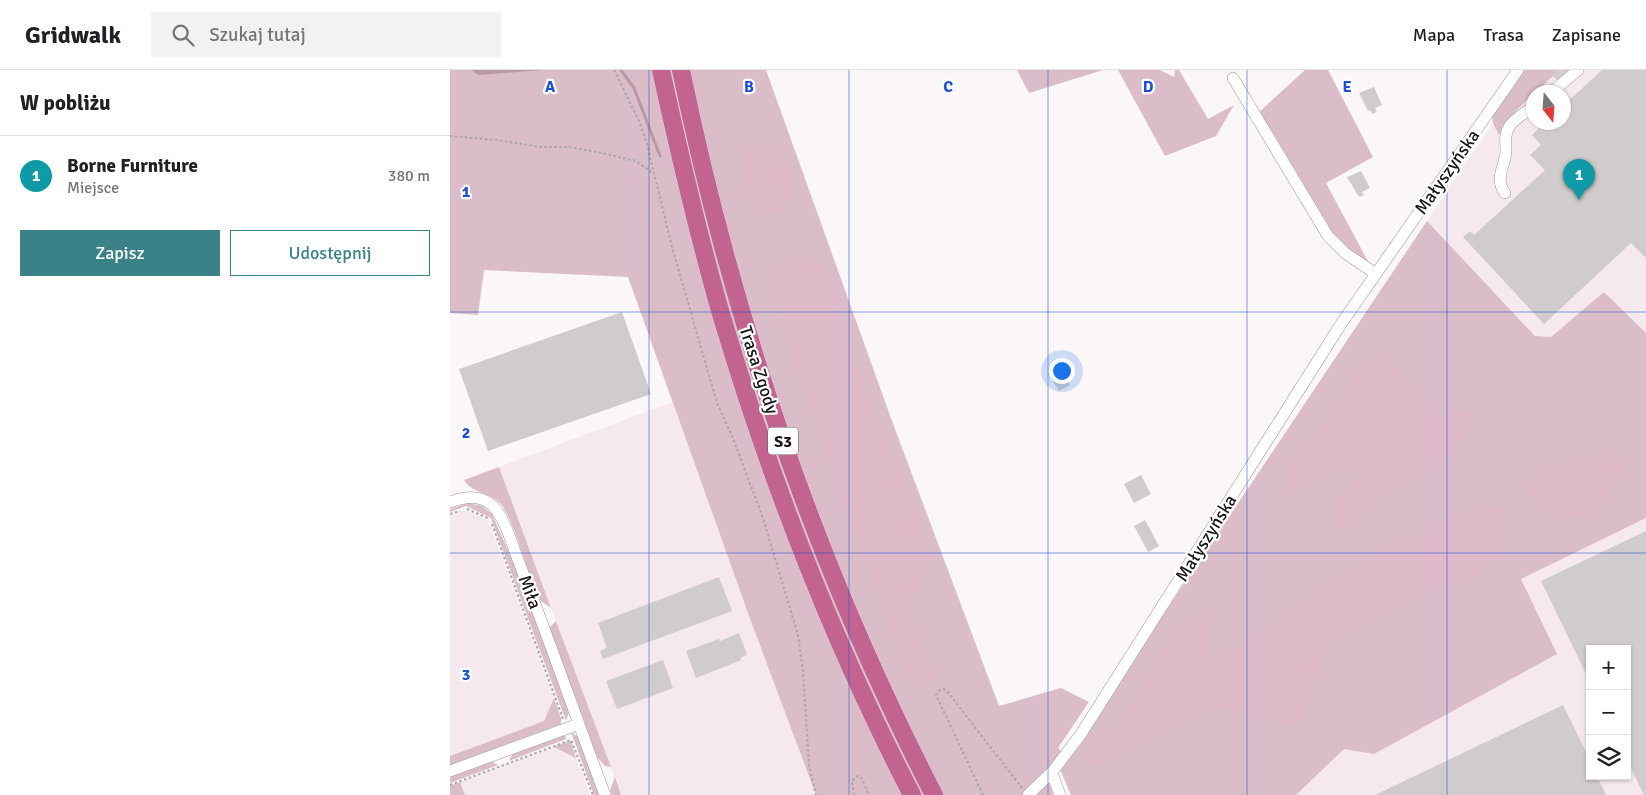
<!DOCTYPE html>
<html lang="pl">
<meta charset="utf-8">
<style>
body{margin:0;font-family:Signika,sans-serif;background:#f2f2f2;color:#202124}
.controls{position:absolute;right:15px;bottom:15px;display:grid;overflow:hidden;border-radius:0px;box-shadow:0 1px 4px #0004}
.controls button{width:45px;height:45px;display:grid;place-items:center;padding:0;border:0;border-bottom:1px solid #e0e0e0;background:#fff;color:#202124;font:25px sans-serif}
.compass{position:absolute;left:1076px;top:15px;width:45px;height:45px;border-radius:50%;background:#fff;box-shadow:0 1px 4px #0004;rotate:163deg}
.you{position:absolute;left:611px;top:300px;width:18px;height:18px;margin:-12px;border:4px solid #fff;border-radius:50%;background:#1a73e8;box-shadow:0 0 0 8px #1a73e833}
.badge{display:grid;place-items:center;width:32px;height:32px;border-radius:50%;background:#3a8288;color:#fff;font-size:16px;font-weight:700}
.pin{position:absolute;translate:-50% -41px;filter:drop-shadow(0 1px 2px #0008)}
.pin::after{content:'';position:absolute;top:26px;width:18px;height:15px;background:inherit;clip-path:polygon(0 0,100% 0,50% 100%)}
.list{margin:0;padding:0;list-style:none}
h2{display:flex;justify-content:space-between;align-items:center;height:65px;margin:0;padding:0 20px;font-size:21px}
h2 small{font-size:16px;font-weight:400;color:#757577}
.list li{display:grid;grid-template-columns:32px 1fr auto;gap:15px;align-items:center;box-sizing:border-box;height:80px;padding:0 20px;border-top:1px solid #e0e0e0}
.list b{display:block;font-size:19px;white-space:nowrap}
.list p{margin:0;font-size:16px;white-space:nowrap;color:#757577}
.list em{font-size:16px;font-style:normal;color:#757577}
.actions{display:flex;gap:10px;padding:15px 20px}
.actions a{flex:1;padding:11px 0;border:1px solid #3a8288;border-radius:0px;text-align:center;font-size:18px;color:#3a8288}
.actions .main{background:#3a8288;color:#fff}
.icon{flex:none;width:28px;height:28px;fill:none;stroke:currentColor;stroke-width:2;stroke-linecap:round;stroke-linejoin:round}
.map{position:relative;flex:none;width:1196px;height:725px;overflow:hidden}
header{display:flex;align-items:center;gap:30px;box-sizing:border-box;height:70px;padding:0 25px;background:#fff;border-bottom:1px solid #e0e0e0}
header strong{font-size:24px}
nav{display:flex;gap:28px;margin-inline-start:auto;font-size:18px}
.search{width:350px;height:45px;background:#f2f2f2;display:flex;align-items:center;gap:12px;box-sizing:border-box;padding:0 18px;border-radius:0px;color:#757577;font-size:19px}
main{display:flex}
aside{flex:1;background:#fff}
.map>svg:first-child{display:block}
.built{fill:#f5e9ee;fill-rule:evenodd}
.green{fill:#dbbdc9}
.forest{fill:#dfbbc9}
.water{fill:#bb98a5}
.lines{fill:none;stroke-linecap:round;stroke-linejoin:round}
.stream{stroke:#bb98a5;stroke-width:3}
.building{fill:#d0ccce}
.minor-casing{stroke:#9a9697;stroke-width:12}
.highway-casing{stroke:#d5d5d5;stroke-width:19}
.path{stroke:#a9a6a7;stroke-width:2;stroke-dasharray:2.5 2.5;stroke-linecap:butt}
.minor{stroke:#fff;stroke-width:11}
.highway{stroke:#c2648f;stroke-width:18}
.grid{fill:none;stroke:#1d4ed8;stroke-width:1;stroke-opacity:0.55}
.labels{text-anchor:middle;stroke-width:4.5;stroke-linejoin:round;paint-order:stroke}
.shield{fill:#fff;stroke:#5d5b5c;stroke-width:1}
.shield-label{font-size:16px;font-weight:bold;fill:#171516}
.street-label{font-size:18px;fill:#171516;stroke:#fff}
.grid-label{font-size:16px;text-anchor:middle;font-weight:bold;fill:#1d4ed8;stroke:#fff;stroke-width:4.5;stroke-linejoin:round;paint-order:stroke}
</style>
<header>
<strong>Gridwalk</strong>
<div class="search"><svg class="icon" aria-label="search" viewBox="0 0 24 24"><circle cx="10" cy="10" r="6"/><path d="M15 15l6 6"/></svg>Szukaj tutaj</div>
<nav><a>Mapa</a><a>Trasa</a><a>Zapisane</a></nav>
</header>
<main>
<aside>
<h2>W pobliżu<small></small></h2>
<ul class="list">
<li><span class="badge" style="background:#0f9aa8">1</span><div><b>Borne Furniture</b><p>Miejsce</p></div><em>380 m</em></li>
</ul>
<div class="actions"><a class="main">Zapisz</a><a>Udostępnij</a></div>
</aside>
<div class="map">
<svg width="1196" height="725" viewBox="0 0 1196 725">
<rect width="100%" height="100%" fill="#fbf7f8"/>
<path class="built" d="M1089,0H1196V349L1175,361L977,151L1065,21ZM1084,22H1114V52H1084Z
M222,332L299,546L366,725H171L49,397Z
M15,440L38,450L104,628L94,651L0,686V445Z
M1196,448V725H846L1070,509ZM1140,579H1177V706H1140Z
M104,677L126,688L140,725H15L10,712Z"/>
<path class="green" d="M0,0H316L442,351L549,636L611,618L639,632L608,678L612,682L597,699L600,715L603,725H366L299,546L178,207L34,200L28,245L0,243Z
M567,0H653L579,23Z
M668,0H710L724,7L725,0H729L758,49L784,35L766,66L715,86Z
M855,0H878L923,87L876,113L920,195L913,192L878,162L808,43Z
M1075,0H1105L1107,2L1086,22H1084L1083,24L1059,48L1051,63L1049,65L1043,53L1042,45Z
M977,151L1085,266L1101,267L1154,222L1196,263V448L1071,509L1107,584L924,684L894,679L846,725H621L610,699Z
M49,397L101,538L91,531L85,521C78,502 62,444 49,432C37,422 22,423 14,410Z
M18,433L32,436L42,444L69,506L119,642L116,651L41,448L16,436L0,442V439Z
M106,551L161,697L155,696L147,687L99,558Z
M104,628L111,648V654L0,695V686L94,651Z
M121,662L128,667L150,725H144Z
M115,664L116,669L59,691L63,683Z
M120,671L121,672L126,688L104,677Z
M38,692H43L48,695L0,713V706Z
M165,707L171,725H162L160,720Z
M10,712L15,725H0V716Z"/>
<path class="forest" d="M307,75C338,79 338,95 344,122L331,141L311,142L303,136L291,100L293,80Z
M363,185L375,196L404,289L443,387L464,433L480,492L464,526L466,567L486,606L462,617L395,437L316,213L327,200L345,187Z
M931,285L979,331L988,347L1000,340H1024L1017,362L996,385L963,409L923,429L893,459L883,450L884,433L912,401L893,397L860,409L837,426L834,420L843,389L871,359L890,334L911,293Z
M1156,378L1170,384L1172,405L1158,420L1152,438L1146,444L1118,448L1096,438L1080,427L1082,410L1104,395L1134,388Z
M1030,434L1054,441L1056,452L1045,488L1022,511L959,526L882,572L868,596L861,627L852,650L839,653L812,648L789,640L766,636L651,695L630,693L643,675L666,658L684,632L720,568L754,535L765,541L756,568L761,592L820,556L917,489Z"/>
<path class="water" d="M22,0H93L28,5Z"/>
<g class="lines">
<path class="stream" d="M171,0L184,18L210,86"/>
</g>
<path class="building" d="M1105,0H1119L1107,10L1103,6L1107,2Z
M1152,0H1196V188L1181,173L1094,254L1013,167L1020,161L1024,165L1095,100L1080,85L1091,75L1082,65L1095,52H1114V35Z
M924,17L932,35L925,38L927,42L922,44L920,40L918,41L909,23Z
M911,101L920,118L912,122L914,125L909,127L897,107Z
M172,242L201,324L38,381L9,299Z
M611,297L620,315L609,321L598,303Z
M691,405L701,424L684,433L674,414Z
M695,450L709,476L698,482L684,456Z
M1196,461V725H1194L1177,690V579H1140V612L1091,511Z
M269,507L282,541L153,589L150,581L157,578L148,553Z
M289,563L297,585L290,588L291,590L279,595L246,608L236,581L269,569L270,571Z
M213,590L223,618L167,639L156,611Z
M1113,635L1140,690V706H1147L1156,725H925Z"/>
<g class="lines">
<g class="minor-casing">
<path id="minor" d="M783,8L878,166L895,183L926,204
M1102,22L1128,0
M1055,123C1044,108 1055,97 1056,81C1056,72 1054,65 1059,57C1064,49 1075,43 1084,36
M0,432C15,427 30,424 43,436C56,449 63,478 70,495C100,571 126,648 155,725
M0,701L129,654
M603,701V706L610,725
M578,725L603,701L631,664L891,254L1068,0"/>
</g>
<g class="highway-casing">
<path id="highway" d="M211,0C229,82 248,164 271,244C320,409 383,572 462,725
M231,0C283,251 366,496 484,725"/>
</g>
<path class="path" d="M164,0L189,51L197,74L222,177L267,333L282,366L312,445L348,565L353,601L359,695L366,725
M0,66L47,70L91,77H119L147,82L186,91L204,104
M17,439L40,449
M0,444L10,441
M42,454L113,649
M0,715L121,670L143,725
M404,725L402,711L408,706L411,707L419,725
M533,725L486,625L490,620L494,619L497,621L572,718"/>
<use href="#minor" class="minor"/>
<use href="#highway" class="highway"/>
</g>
<path class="grid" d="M199,0V725M399,0V725M598,0V725M797,0V725M997,0V725M0,242H1196M0,483H1196"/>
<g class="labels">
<rect class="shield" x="318" y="357.5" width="30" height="27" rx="4"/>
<g class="shield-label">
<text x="333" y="377">S3</text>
</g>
<g class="street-label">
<text transform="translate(997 102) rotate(-55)" y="6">Małyszyńska</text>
<text transform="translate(309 300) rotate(72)" y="6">Trasa Zgody</text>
<text transform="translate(756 468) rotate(-58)" y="6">Małyszyńska</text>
<text transform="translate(80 522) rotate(69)" y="6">Miła</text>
</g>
</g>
<g class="grid-label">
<text x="100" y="22">A</text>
<text x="299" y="22">B</text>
<text x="498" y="22">C</text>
<text x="698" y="22">D</text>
<text x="897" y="22">E</text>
<text x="16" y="127">1</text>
<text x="16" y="368">2</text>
<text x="16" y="610">3</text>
</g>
</svg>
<div class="controls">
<button>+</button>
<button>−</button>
<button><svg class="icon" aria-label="layers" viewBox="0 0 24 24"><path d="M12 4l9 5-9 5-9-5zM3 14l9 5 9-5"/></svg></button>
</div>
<svg class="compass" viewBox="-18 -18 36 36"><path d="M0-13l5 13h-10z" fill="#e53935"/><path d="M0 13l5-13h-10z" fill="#757577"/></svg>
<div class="you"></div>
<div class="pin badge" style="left:1129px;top:130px;background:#0f9aa8">1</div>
</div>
</main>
